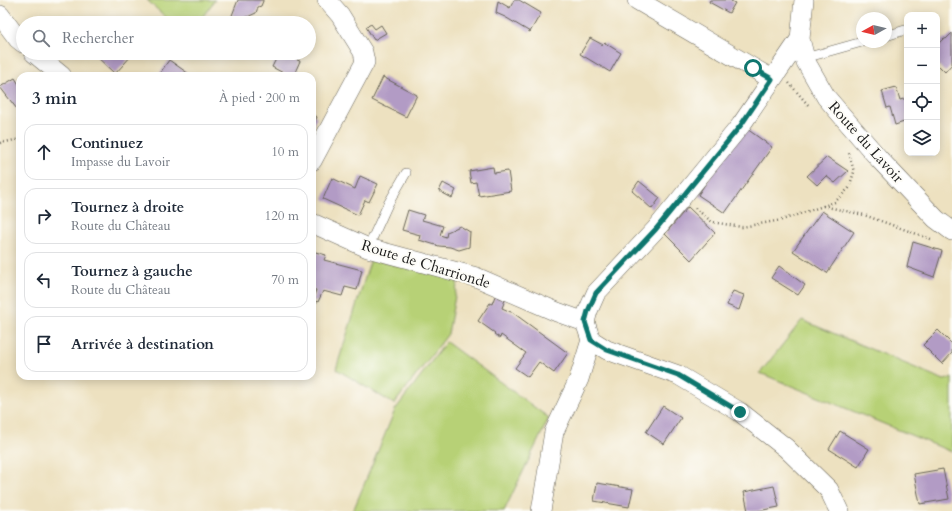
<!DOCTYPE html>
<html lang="fr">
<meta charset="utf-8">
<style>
body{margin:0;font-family:Cardo,serif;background:#f6f6f7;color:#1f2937}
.controls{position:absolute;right:12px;top:12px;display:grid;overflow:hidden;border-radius:8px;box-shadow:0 2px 10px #0003}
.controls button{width:36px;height:36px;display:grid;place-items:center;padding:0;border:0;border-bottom:1px solid #e0e1e3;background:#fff;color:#1f2937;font:20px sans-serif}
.compass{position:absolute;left:856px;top:12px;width:36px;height:36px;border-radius:50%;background:#fff;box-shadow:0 2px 10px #0003;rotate:262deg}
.stop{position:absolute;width:12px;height:12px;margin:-9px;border:3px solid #0f766e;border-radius:50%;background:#fff}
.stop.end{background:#0f766e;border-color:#fff;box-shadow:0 1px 4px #0008}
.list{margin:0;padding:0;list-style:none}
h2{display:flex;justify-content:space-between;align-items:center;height:52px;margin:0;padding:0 16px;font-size:17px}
h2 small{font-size:13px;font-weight:400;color:#747a83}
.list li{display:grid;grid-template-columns:26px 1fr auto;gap:12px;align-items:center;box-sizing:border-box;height:56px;margin:0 8px 8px;padding:0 8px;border:1px solid #e0e1e3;border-radius:12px}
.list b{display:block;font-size:15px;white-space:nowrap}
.list p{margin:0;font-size:13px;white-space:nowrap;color:#747a83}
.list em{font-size:13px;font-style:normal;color:#747a83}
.icon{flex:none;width:22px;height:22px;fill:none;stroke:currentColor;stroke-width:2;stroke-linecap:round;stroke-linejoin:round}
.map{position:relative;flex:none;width:952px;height:511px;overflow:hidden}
.search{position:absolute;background:#fff;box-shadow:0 2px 10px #0003;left:16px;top:16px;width:300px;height:44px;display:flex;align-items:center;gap:10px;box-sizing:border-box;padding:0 14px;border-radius:22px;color:#747a83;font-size:15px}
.panel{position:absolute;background:#fff;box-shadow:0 2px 10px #0003;left:16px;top:72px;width:300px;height:308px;border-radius:12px}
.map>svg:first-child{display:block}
.green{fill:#b7d176;stroke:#6a7649}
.building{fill:#b29bc5}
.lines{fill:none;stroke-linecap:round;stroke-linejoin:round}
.service-casing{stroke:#656155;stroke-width:10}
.minor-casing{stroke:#656155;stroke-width:20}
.path{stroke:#656155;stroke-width:2.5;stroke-dasharray:1 3;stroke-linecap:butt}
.service{stroke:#fff;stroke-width:9}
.minor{stroke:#fff;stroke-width:19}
.route{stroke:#0f766e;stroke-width:5}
.labels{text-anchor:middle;stroke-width:4;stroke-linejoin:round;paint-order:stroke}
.street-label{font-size:15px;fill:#1c1c1c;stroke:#fdfcf7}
</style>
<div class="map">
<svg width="952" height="511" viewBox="0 0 952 511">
<rect width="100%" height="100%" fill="#fdfcf7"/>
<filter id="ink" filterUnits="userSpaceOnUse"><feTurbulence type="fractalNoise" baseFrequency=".025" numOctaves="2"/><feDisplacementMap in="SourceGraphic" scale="8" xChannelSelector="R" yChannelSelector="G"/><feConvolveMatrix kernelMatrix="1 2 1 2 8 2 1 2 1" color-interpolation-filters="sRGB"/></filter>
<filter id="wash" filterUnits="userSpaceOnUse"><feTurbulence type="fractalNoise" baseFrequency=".012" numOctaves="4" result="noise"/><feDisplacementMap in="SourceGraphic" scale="16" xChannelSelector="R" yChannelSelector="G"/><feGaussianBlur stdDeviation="0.9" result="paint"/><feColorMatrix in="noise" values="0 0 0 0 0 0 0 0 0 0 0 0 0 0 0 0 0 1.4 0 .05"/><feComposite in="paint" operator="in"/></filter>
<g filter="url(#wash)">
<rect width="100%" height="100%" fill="#ede1c0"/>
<path class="green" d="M147,0H215L198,23H172Z
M371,259L458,280L448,334L394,404L336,369Z
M802,320L944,380L952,378V452L760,373Z
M446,342L549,418L504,511H353L395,410Z"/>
<g id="blocks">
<path class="building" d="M238,0H263V1L261,6L258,7L256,13L234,23H229Z
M514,0H519L541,13L530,32L505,17L496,13L498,1L510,8Z
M710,0H732L731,1L735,3L729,13L709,2Z
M371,24L375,29L381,25L386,33L374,40L366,27Z
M952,33V64L945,72L937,64V45L944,38L946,39Z
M590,38L603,45L605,43L621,53L610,72L580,54Z
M93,53H129L132,55L115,74Z
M279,53H301L297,60L300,61L296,70L297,73L296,76H289L272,67Z
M169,60L189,74L188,76H158Z
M383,77L417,95L406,117L372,100Z
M15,78L20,86V113L0,87Z
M896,87L900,100L907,98V124L904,122L895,125L890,107L887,108L882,91Z
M312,114L317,117L312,127Z
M743,126L772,147L725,213L698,195Z
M827,157L848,171L835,183L826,176L817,185L807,176Z
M493,167L494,173L508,171L511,191L479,196L476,182L471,183L469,171Z
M360,176L378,184L369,202L365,200L358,215L323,199L332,178L355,189Z
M639,181L660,198L652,209L632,191Z
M443,183L456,190L452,198L439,191Z
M688,207L715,233L691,260L665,234Z
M408,210L424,215L422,220L443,226L440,235L446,237L447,232L460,226L470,232L469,247L459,250L450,247L439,246L419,240L420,235L402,230Z
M822,211L854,232L827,273L793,251Z
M913,242L942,251L934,277L907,267Z
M312,251L326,255L324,260L362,270L357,290L345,287L342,296L323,291L318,302L312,300L316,290L312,289Z
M779,266L805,285L798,295L771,278Z
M733,291L744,295L739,310L727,305Z
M495,296L505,300L502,308L511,312H512L568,353L554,373L539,362L528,377L515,368L526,353L501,335L500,338L494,334L495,333L478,321L490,303L492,304Z
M938,330L952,344V353L942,364L923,345Z
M663,406L681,418L664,444L646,432Z
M840,431L869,449L858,467L829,449Z
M943,469L949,499L920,504L914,474Z
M597,483L633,489L629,507L594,501Z
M774,486L779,507L758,511H748L744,492Z"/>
</g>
</g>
<g filter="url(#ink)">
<use href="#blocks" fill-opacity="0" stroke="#656155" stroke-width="1"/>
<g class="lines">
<g class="service-casing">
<path id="service" d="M886,36L905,30
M805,58L862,42
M368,248L388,204L406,173"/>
</g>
<g class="minor-casing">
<path id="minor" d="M637,0L772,79
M804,0L800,39L806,62L826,97L880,160L936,219L952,231
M0,15L18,39L23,43
M800,39L741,125L656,229L596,293L588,311L585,322L591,340L607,350L678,375L740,412L786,448L829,490L839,511
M34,53L62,76
M312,161L365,62L363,52L340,15L327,0
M312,223L368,248L476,277L557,312L585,322
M541,511L554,432L579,379L591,340"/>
</g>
<path class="path" d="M789,83L810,107
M0,143L20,139
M823,206L864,215L931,239
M695,208L712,222L742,227L782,220L835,202L849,188L854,172L849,153"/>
<use href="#service" class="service"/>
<use href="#minor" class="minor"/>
</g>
</g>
<g class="lines" filter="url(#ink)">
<path class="route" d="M740,412L678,375L607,350L591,340L585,322L588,311L596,293L656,229L741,125L772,79L753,68"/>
</g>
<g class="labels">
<g class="street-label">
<text transform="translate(866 142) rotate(48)" y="5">Route du Lavoir</text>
<text transform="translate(426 264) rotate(17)" y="5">Route de Charrionde</text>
</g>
</g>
</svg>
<div class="controls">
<button>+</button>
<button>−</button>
<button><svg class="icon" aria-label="locate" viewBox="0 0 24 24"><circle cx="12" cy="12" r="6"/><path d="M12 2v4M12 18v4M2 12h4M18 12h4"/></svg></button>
<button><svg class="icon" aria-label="layers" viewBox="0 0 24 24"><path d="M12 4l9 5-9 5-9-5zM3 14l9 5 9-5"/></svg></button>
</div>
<svg class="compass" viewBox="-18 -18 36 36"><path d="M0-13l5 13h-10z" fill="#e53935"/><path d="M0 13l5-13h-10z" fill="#747a83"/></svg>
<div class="stop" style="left:753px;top:68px"></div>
<div class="stop end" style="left:740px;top:412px"></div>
<div class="search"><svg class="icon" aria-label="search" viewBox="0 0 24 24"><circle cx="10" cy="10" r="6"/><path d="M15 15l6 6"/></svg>Rechercher</div>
<section class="panel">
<h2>3 min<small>À pied · 200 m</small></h2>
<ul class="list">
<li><svg class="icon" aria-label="ahead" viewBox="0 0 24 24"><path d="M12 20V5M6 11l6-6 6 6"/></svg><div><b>Continuez</b><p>Impasse du Lavoir</p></div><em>10 m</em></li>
<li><svg class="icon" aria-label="right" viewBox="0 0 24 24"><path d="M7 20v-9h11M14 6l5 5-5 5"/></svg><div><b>Tournez à droite</b><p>Route du Château</p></div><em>120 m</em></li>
<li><svg class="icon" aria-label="left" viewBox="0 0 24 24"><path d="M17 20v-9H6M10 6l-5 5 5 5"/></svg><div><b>Tournez à gauche</b><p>Route du Château</p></div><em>70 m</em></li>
<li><svg class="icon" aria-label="arrive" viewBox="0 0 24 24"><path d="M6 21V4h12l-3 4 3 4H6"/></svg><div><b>Arrivée à destination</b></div></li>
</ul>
</section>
</div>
